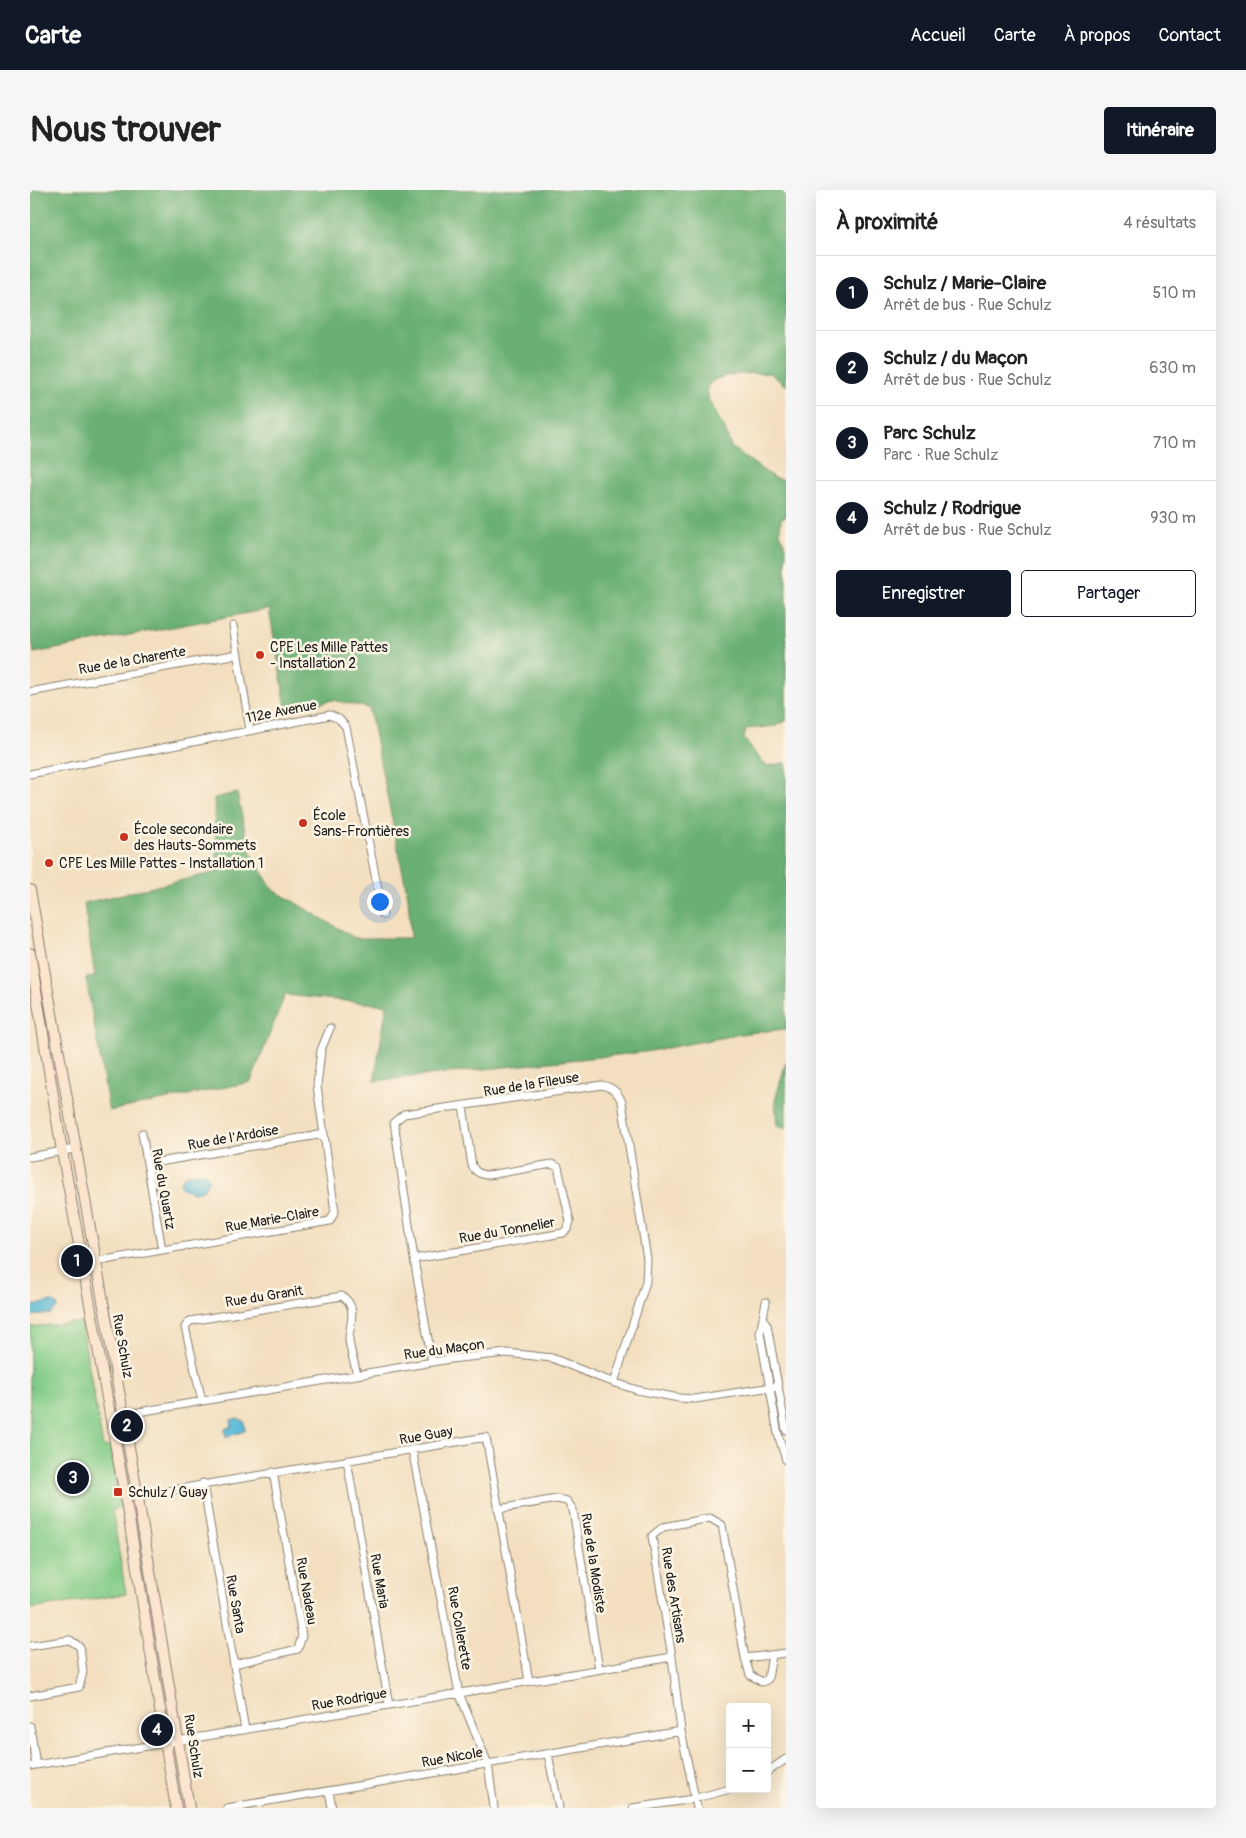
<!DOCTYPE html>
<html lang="fr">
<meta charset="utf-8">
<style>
body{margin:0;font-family:Pangolin,sans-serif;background:#f6f6f6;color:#222}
.controls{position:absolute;right:15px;bottom:15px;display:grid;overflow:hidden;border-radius:5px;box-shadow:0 5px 20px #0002}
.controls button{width:45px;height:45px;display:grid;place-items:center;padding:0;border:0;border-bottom:1px solid #e0e0e0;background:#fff;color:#222;font:25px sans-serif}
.you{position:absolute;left:349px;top:711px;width:18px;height:18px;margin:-12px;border:4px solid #fff;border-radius:50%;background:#1a73e8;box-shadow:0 0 0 8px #1a73e833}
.badge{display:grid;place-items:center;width:32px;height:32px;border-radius:50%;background:#111827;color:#fff;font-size:16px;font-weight:700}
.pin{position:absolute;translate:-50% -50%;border:2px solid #fff;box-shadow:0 1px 5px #0006}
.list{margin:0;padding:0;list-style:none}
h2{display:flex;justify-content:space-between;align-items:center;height:65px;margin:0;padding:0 20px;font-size:21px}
h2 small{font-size:16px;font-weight:400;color:#767676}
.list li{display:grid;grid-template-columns:32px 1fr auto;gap:15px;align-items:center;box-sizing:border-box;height:75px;padding:0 20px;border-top:1px solid #e0e0e0}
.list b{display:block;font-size:19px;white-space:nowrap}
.list p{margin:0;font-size:16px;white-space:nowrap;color:#767676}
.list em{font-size:16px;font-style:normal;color:#767676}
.actions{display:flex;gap:10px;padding:15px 20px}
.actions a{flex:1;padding:11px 0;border:1px solid #111827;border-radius:5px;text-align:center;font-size:18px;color:#111827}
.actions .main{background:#111827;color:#fff}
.map{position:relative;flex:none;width:756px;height:1618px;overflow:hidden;border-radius:5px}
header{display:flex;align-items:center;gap:30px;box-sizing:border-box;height:70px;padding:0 25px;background:#111827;color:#fff}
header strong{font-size:24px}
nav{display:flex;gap:28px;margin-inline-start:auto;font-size:18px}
.intro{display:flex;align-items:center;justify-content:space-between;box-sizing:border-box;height:120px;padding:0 30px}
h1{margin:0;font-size:35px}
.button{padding:12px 22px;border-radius:5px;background:#111827;color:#fff;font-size:18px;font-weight:700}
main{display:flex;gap:30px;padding:0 30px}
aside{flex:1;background:#fff;border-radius:5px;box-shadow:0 5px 20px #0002}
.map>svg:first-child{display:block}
.green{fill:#83cc88;stroke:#507452}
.forest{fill:#6ab074;stroke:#436648}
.water{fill:#59b9d7;stroke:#3a6a7a}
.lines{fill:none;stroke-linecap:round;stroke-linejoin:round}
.street-casing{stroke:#887e6e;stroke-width:9}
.secondary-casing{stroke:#887e6e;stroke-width:12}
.street{stroke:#fff;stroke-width:7}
.secondary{stroke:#fbe5cf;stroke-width:10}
.poi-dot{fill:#c8321e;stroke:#fcf5e5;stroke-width:2}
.labels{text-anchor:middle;stroke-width:5;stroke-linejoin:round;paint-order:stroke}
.poi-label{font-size:14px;fill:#1c1c1c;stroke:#fcf5e5;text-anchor:start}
.street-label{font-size:14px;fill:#1c1c1c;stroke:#fcf5e5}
</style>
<header>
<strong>Carte</strong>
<nav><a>Accueil</a><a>Carte</a><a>À propos</a><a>Contact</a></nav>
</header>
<div class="intro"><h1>Nous trouver</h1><a class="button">Itinéraire</a></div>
<main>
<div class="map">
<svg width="756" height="1618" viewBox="0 0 756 1618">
<rect width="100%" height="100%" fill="#fcf5e5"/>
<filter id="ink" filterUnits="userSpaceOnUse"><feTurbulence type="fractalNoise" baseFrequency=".02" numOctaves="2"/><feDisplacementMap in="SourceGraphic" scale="10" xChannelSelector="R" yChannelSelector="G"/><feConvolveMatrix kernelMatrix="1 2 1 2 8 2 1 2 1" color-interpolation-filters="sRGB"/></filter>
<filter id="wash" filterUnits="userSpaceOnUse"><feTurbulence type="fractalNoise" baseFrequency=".0096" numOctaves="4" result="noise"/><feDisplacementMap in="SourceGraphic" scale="20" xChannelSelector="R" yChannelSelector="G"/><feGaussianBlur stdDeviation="1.12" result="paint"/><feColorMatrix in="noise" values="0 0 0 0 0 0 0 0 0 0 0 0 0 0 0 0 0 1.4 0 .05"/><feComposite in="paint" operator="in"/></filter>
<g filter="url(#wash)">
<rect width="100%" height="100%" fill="#f3dfc0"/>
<path class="green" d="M51,1132L73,1257L81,1256L92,1318L82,1320L96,1404L0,1419V1137Z"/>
<path class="forest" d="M0,0H756V196L740,183C723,184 688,181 677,197L679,211L695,239L701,257L744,288L756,290V327L751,328L750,343L756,357V531L746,536L716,539L714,549L734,574L739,576L756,572V839L717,843L615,862L344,891L357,815L255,805L221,892L79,921L56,788L65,787L54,713L187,682L184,608L207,603L219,659L242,699L325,748H381L378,707L339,518L302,510L257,522L239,419L4,463L0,438Z
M756,872V939L747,936L745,910Z"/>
<path class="water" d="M174,982L179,990L173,1000L163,1002L152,998L150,992L155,985Z
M18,1112H24L28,1117L21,1124L0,1126V1117Z
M207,1228L214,1231L215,1241L196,1247L195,1239L202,1236L201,1230Z"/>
</g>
<g filter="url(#ink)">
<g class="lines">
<g class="street-casing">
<path id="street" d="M203,436L220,540
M0,502L208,464
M0,584L300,525L309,529L316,537L353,725
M112,943L132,1060
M0,967L44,959
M117,974L294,944
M384,1069L533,1043L538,1038L540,1031L528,977L522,974L459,985C451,985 446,983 442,976L433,916
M52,1074L300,1031L305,1021L287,896L291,860L300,838
M736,1112L730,1143L748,1244L756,1270
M733,1129L737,1135L756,1240
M402,1172L384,1069L364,932L374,924L572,895C583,898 587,901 592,912L617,1069L616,1092L584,1193
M172,1211L155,1137L160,1131L312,1106C329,1117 319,1134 319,1150C320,1161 325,1174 327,1185
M79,1227L420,1169L477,1163L522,1168L571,1188L607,1200L649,1208L665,1209L748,1196
M382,1259L429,1503L458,1574L464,1618
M317,1270L359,1515
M173,1293L215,1540
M95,1308L456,1247L499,1491
M468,1319L527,1309L537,1311L543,1320L569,1479
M0,1456L40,1450L50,1457L53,1482L49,1497L0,1506
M715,1468L720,1485L732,1492L738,1489L742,1465
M204,1474L268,1459L272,1446L243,1282
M0,1536L6,1575
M518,1564L529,1618
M0,1576L642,1467
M737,1582L756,1569
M299,1601L302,1618
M197,1618L651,1541
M603,1618L663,1609L700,1599
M667,1618L651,1541L642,1467L622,1346L633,1337L680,1328L692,1335L715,1468L756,1463"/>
</g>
<g class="secondary-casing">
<path id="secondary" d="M0,700L108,1308L159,1618
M0,763L32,961L98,1323L146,1618"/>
</g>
<use href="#street" class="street"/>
<use href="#secondary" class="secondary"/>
</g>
</g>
<g class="poi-dot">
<circle cx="230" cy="465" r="5"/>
<circle cx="273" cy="633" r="5"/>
<circle cx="94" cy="647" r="5"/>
<circle cx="19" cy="673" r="5"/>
<rect x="83" y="1297" width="10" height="10" rx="2.5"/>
</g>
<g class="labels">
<g class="poi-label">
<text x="240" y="462">CPE Les Mille Pattes<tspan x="240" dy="16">- Installation 2</tspan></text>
<text x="283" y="630">École<tspan x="283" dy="16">Sans-Frontières</tspan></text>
<text x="104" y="644">École secondaire<tspan x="104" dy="16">des Hauts-Sommets</tspan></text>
<text x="29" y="678">CPE Les Mille Pattes - Installation 1</text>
<text x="98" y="1307">Schulz / Guay</text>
</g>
<g class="street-label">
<text transform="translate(102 470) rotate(-10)" y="5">Rue de la Charente</text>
<text transform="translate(251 521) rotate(-11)" y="5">112e Avenue</text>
<text transform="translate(501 894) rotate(-9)" y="5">Rue de la Fileuse</text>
<text transform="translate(203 947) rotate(-10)" y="5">Rue de l'Ardoise</text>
<text transform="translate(134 999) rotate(80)" y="5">Rue du Quartz</text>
<text transform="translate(242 1029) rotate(-10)" y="5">Rue Marie-Claire</text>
<text transform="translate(477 1040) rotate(-10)" y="5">Rue du Tonnelier</text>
<text transform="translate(234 1106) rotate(-9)" y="5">Rue du Granit</text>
<text transform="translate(93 1156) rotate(80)" y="5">Rue Schulz</text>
<text transform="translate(414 1159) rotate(-8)" y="5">Rue du Maçon</text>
<text transform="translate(396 1245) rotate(-10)" y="5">Rue Guay</text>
<text transform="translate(564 1373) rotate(81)" y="5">Rue de la Modiste</text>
<text transform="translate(350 1391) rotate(80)" y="5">Rue Maria</text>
<text transform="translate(277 1401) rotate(80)" y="5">Rue Nadeau</text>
<text transform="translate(644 1405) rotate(81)" y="5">Rue des Artisans</text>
<text transform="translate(206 1414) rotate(80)" y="5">Rue Santa</text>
<text transform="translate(430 1438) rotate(80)" y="5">Rue Collerette</text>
<text transform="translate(319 1509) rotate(-10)" y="5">Rue Rodrigue</text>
<text transform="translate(164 1556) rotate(81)" y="5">Rue Schulz</text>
<text transform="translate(422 1567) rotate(-10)" y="5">Rue Nicole</text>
</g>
</g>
</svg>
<div class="controls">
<button>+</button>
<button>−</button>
</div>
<div class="you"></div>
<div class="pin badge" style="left:47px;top:1071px">1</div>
<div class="pin badge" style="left:97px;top:1236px">2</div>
<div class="pin badge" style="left:43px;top:1288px">3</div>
<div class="pin badge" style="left:127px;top:1540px">4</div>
</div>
<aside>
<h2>À proximité<small>4 résultats</small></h2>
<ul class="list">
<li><span class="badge">1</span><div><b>Schulz / Marie-Claire</b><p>Arrêt de bus · Rue Schulz</p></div><em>510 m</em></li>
<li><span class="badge">2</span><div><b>Schulz / du Maçon</b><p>Arrêt de bus · Rue Schulz</p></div><em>630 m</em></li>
<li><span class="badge">3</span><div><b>Parc Schulz</b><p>Parc · Rue Schulz</p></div><em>710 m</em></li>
<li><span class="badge">4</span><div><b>Schulz / Rodrigue</b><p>Arrêt de bus · Rue Schulz</p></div><em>930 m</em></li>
</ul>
<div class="actions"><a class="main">Enregistrer</a><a>Partager</a></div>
</aside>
</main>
